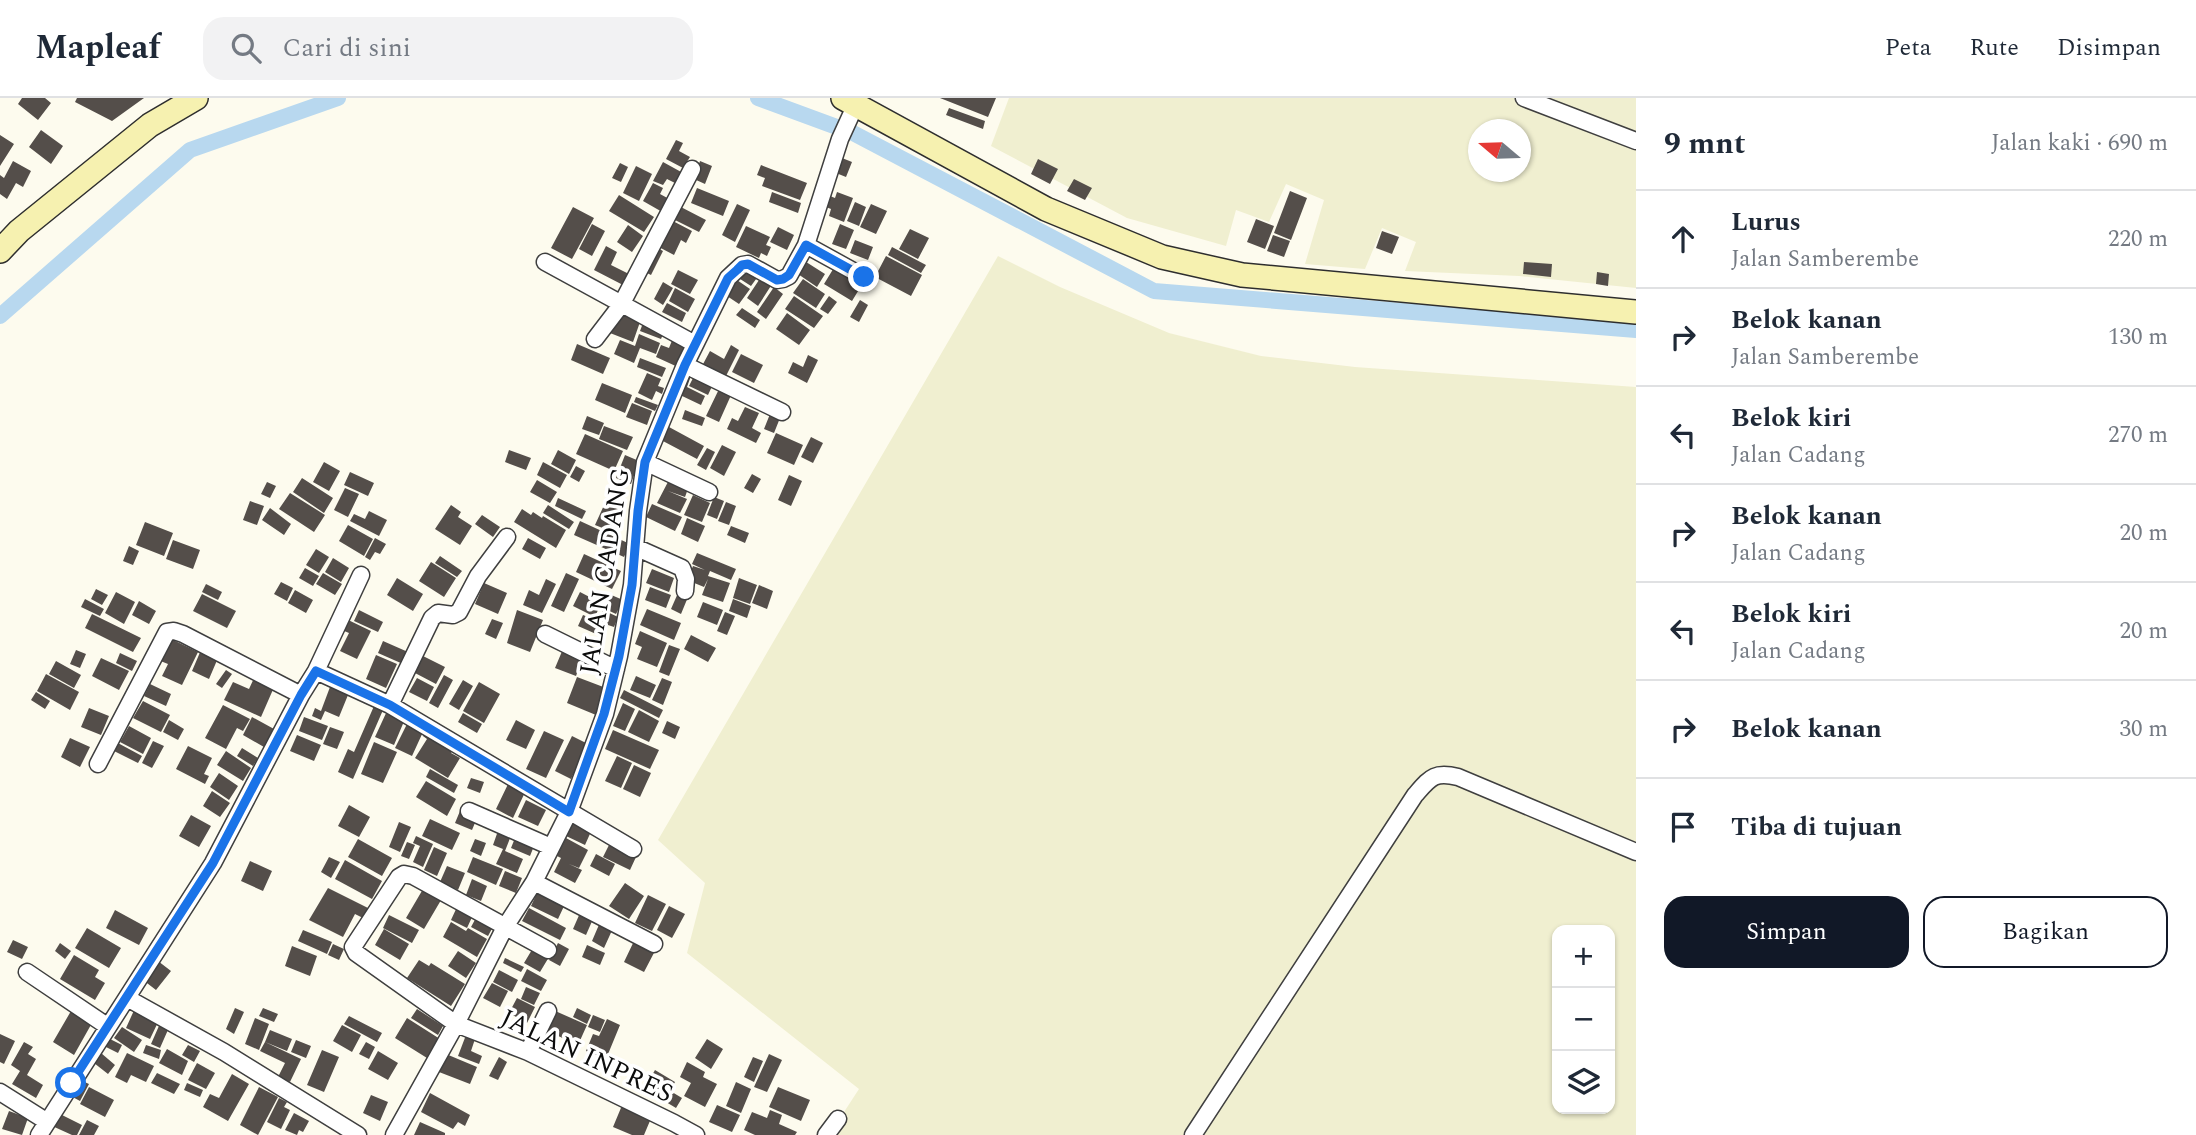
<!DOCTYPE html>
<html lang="id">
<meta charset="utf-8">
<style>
body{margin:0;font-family:Spectral,serif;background:#f2f2f3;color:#1f2937}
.controls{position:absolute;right:21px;bottom:21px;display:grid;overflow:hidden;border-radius:14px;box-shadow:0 2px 5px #0004}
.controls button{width:63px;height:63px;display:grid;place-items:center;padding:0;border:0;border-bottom:2px solid #e0e1e3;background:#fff;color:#1f2937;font:35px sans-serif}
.compass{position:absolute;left:1468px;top:21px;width:63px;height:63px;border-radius:50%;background:#fff;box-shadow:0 2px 5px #0004;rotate:289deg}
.stop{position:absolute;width:21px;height:21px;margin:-16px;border:5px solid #1a73e8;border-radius:50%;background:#fff}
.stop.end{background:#1a73e8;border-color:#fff;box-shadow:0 2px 7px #0008}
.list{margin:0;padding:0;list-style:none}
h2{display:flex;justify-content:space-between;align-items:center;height:91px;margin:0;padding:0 28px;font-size:30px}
h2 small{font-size:23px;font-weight:400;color:#747a83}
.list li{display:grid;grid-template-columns:46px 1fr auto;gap:21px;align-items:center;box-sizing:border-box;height:98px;padding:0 28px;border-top:2px solid #e0e1e3}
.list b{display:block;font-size:26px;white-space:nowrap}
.list p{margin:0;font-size:23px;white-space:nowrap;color:#747a83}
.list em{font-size:23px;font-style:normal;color:#747a83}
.actions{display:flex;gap:14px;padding:21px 28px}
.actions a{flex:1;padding:16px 0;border:2px solid #111827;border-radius:21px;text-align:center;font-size:24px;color:#111827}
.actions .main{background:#111827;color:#fff}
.icon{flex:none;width:38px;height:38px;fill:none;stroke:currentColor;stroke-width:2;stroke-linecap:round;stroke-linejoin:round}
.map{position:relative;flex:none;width:1636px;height:1037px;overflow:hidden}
header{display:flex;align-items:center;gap:42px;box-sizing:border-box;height:98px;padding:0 35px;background:#fff;border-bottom:2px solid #e0e1e3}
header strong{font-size:33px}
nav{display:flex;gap:38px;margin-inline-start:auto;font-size:24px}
.search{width:490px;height:63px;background:#f2f2f3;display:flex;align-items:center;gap:18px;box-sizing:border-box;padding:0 24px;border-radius:21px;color:#747a83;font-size:26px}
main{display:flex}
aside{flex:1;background:#fff}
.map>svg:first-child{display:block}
.farmland{fill:#f0efd0;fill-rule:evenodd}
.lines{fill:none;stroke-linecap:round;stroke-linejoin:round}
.canal{stroke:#b8d8ef;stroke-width:16}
.building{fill:#544e4a}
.street-casing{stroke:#3f3f3f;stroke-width:19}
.secondary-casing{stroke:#2e2e2e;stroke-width:26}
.street{stroke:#fff;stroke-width:16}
.secondary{stroke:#f6f1b0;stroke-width:23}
.route{stroke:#1a73e8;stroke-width:9}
.labels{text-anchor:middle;stroke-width:7;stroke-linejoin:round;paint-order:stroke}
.street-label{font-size:26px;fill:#0c0c0c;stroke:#fff}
</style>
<header>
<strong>Mapleaf</strong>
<div class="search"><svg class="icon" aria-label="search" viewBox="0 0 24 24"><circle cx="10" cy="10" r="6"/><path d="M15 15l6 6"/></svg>Cari di sini</div>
<nav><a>Peta</a><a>Rute</a><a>Disimpan</a></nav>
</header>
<main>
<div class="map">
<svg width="1636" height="1037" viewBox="0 0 1636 1037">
<rect width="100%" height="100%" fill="#fdfbee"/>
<path class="farmland" d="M1009,0H1636V190L1519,178L1405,173L1416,144L1382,130L1365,171L1305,166L1324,102L1286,86L1269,124L1236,112L1226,148L1127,120L991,48ZM1478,32H1520V74H1478Z
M998,158L1060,189L1169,235L1261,258L1355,269L1636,289V1037H829L859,991L687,855L705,785L658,742ZM1557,832H1610V1011H1557Z"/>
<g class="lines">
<path class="canal" d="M758,0L853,35L1154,193L1636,232
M0,218L190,52L338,0"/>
</g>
<path class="building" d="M22,0H45L51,5L38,22L18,6Z
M77,0H144L112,23L75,4Z
M940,0H996L988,19Z
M949,10L985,23L983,31L946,17Z
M41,32L63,48L51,66L29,49Z
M0,37L14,46L0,68Z
M676,42L683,45L679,53L690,59L683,70L666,61Z
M842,60L852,64L846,79L836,75Z
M1038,61L1058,71L1050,86L1031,76Z
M13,63L31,73L23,89L16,85L7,101L0,96V77L4,80Z
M700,63L712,68L705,86L694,81Z
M663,64L683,75L677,86L667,81L663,87L653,83Z
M620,65L628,69L621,84L612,80Z
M761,67L807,85L800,102L762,88L765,80L757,77Z
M636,68L652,76L639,103L623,95Z
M1074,81L1092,90L1085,102L1067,93Z
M653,85L663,90L660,96L671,102L664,115L643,103Z
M697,90L729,103L723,118L691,105Z
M1290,93L1307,100L1291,142L1274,135Z
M772,94L801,105L798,115L769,104Z
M837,94L853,100L844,124L829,118L831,111L826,109L830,98L835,100Z
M619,97L654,119L644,134L609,113Z
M855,104L866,109L859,128L847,123Z
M737,106L750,112L735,144L722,137Z
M871,106L887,113L876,136L860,129Z
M677,107L706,122L699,134L671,120Z
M573,109L594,120L572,161L551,150Z
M669,121L692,133L686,145L681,142L674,157L655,147Z
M1256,121L1274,128L1265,151L1247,144Z
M592,126L605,133L592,158L579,151Z
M840,126L854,132L846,151L832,146Z
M628,127L643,138L632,154L617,144Z
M746,128L770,139L766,147L771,149L767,158L761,155L759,160L736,149Z
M778,129L794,137L787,152L770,144Z
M910,131L929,140L918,161L899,151Z
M1382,133L1399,139L1392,156L1376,150Z
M1273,137L1290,143L1284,159L1267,153Z
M855,142L873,149L868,162L850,155Z
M606,148L617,154L611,167L629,176L623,187L594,172Z
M654,148L663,153L651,177L641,172Z
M892,149L926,167L921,175L888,157Z
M886,158L922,177L911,198L875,179Z
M803,162L825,176L817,189L795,174Z
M1524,164L1552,166L1551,179L1523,176Z
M744,167L759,177L751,188L737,179Z
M835,168L863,185L852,203L824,186Z
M678,172L698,182L690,196L671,186Z
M1597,174L1609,176L1608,188L1596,186Z
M763,176L774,183L758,208L747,200Z
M734,180L750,191L739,206L724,196Z
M803,181L825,196L816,210L793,195Z
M663,184L673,190L663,207L654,201Z
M774,189L783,196L766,221L757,214Z
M675,190L695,201L688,214L669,203Z
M794,198L823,218L814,230L785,211Z
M829,198L837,204L828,216L820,211Z
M860,202L868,207L859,224L850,219Z
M667,205L686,215L682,224L662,214Z
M742,210L760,222L755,230L736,217Z
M618,215L640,224L633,244L610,235Z
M787,215L810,232L799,247L776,231Z
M643,225L664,234L661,241L640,233Z
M639,236L660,245L656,256L640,250L634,265L614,256L620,242L635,248Z
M673,240L690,247L680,270L656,259L661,247L669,250Z
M577,246L610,260L603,276L571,262Z
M731,247L739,252L725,280L702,268L710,253L724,261Z
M741,256L763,267L754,285L732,274Z
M808,257L818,262L807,285L788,275L793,264L803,269Z
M640,260L666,270L662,279L637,269Z
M693,272L687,289L705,298L701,307L680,297L679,286Z
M647,275L661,281L658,288L664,290L662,296L656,293L652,302L638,295Z
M695,276L714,284L708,297L689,288Z
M602,285L632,297L625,315L595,302Z
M720,289L732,295L719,324L706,318Z
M636,299L658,307L655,313L634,304Z
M632,305L652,313L647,327L626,319Z
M745,309L759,315L752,330L761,335L756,345L727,331L732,320L738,323Z
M685,312L705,320L702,328L682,321Z
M770,316L780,320L774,335L764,331Z
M587,318L604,325L599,337L582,331Z
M604,328L633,339L627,352L599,341Z
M669,329L704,348L697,361L661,342Z
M776,335L803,347L794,367L767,355Z
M585,336L623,353L614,373L576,356Z
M811,339L823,345L813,365L801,359Z
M722,347L736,354L724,378L710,370Z
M707,350L715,354L706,372L697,367Z
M509,352L531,360L526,372L505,364Z
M558,352L576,362L569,376L551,366Z
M625,357L639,363L631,386L616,380Z
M324,364L340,373L329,393L313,384Z
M543,364L567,377L560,390L537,377Z
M576,368L585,373L579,384L570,379Z
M350,374L374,385L368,398L344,387Z
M752,376L761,381L753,395L744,390Z
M789,377L802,383L791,408L778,402Z
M302,380L333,400L324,415L293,394Z
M670,380L689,388L685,399L668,393L687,401L680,415L657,405Z
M537,382L557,394L550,405L530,394Z
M267,384L276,388L270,400L261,396Z
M345,390L359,396L348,419L334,412Z
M290,395L325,417L314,434L279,411Z
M693,397L710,405L702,424L684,417Z
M714,399L724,403L717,421L707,417Z
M558,400L586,413L582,421L555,408Z
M250,403L264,408L257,427L243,422Z
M726,404L736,408L729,427L718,423Z
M605,405L620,412L610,433L595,427Z
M652,406L682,419L675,433L646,419Z
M451,407L461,414L458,419L472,428L460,447L435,431Z
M548,407L574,424L569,431L543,415Z
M270,410L291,426L284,437L262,422Z
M522,411L531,417L533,414L542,420L543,418L566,432L556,450L514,424Z
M369,413L387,422L379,438L350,423L354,416L365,421Z
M482,417L500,429L493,439L475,426Z
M687,420L705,428L698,444L681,436Z
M580,423L630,446L624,459L574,437Z
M145,424L173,435L164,458L136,447Z
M348,427L373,441L364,458L339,443Z
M731,428L749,435L745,445L727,437Z
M375,440L386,446L380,456L375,454L370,462L365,459Z
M528,440L546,450L540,461L522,451Z
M173,442L200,452L193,471L166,461Z
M129,448L139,453L133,467L123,463Z
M316,451L329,459L319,475L306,467Z
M697,455L736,471L731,482L710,473L708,478L730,485L723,504L702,497L708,481L704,489L687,482L693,468L705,472L692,466Z
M584,456L621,473L612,491L576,474Z
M440,458L462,473L457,479L435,465Z
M333,460L349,470L341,484L325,474Z
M431,464L456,480L444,499L419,483Z
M305,470L319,478L313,488L299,480Z
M652,471L674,480L669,494L646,485Z
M323,475L342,486L335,497L316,486Z
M566,475L579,481L564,514L551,508Z
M397,480L423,496L413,513L387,497Z
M739,480L757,487L750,506L733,500Z
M546,481L556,486L542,515L523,507L529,492L539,497Z
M281,484L293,490L287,503L274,496Z
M484,485L507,495L498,516L475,506Z
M206,486L222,494L218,502L202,494Z
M759,487L773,493L767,511L752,505Z
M650,489L671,497L666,510L645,502Z
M96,491L108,497L102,507L91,501Z
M295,492L313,502L306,515L288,505Z
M116,494L135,504L124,526L105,515Z
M580,494L601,505L595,519L573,508Z
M678,495L688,499L681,516L671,511Z
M202,496L236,513L227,530L193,513Z
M609,496L623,502L616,516L603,510Z
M85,501L104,511L100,518L81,509Z
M733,501L751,508L747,520L729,513Z
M139,503L156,513L149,526L132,517Z
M703,504L723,512L717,527L697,519Z
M647,511L681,525L674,542L640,527Z
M359,512L383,524L378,534L354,523Z
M517,512L543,522L530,554L507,545Z
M603,512L618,519L614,529L608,527L603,539L578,528L583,517L598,523Z
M725,514L735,518L727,537L717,533Z
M92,516L141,540L133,554L85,530Z
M342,519L371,533L357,561L340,553L349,535L337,530Z
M492,521L503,525L496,541L485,536Z
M640,533L667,545L657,569L637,561L642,549L635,546Z
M691,537L716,550L708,564L684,551Z
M169,540L198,554L182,587L162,578L168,566L158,562Z
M383,543L408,554L403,566L378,555Z
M669,547L680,551L669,578L659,574Z
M563,551L583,559L576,578L555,570Z
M76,552L86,556L80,570L70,566Z
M201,552L218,560L209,581L192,573Z
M120,555L137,563L132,573L116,565Z
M376,557L397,566L386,590L366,581Z
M423,558L445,569L436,586L415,575Z
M101,560L129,573L119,592L92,578Z
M56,563L81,577L74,590L49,576Z
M226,572L232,576L222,590L216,586Z
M46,576L79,594L70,612L37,593Z
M444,577L453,582L438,610L429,605Z
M255,578L275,587L261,619L224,602L233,584L249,591Z
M636,578L656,587L650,600L630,592Z
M577,579L606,590L596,617L567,605Z
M417,580L434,589L427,603L409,594Z
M662,580L672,584L663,607L652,602Z
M463,582L473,588L459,612L449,606Z
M479,584L500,596L484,625L463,613Z
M150,586L171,596L166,608L144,598Z
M330,589L348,597L339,619L325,613L321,622L312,618L315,610L321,613Z
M624,592L663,612L659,620L620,600Z
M36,594L50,603L45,611L31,602Z
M143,603L170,617L161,634L133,620Z
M623,605L635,611L625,633L613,628Z
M223,607L250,621L243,633L237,630L226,651L205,640Z
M374,608L383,612L353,681L338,674L348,651L354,654Z
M89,610L109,618L101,637L81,629Z
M639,612L659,623L649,644L628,634Z
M387,613L405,621L394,647L375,639Z
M463,615L482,626L477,635L458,624Z
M252,619L274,631L264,649L243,637Z
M304,619L328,628L322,642L299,633Z
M169,622L184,631L178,642L163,634Z
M516,622L535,632L526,651L506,642Z
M667,623L680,629L675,641L662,635Z
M407,626L423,634L412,658L395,650Z
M129,628L151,640L143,656L120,644Z
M330,629L344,634L337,651L323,646Z
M427,631L456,647L451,655L460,660L448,680L415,660L427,641L423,638Z
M613,632L659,652L650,671L605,651Z
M544,633L564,642L546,680L526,671Z
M297,637L321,647L314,663L290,653Z
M572,638L588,646L571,681L555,673Z
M70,640L90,649L80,669L61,659Z
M153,643L164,648L152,670L142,665Z
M116,644L142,658L138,665L112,652Z
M374,644L397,654L383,685L361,676Z
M188,648L212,660L204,676L209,678L205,686L176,671Z
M242,650L258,660L253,668L237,658Z
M226,653L251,670L243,683L217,667Z
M617,658L632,665L621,690L605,683Z
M634,667L651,675L640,699L623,691Z
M430,671L458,687L454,695L426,679Z
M219,675L238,688L229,702L210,689Z
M471,680L484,684L480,695L467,690Z
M510,682L527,690L513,720L496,711Z
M426,683L456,701L447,718L416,699Z
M212,693L230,705L220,719L203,708Z
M526,702L546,712L538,728L518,719Z
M349,707L370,719L359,739L338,728Z
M460,713L477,720L472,732L455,725Z
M191,717L211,728L199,749L179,738Z
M572,719L593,729L585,747L564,737Z
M430,721L460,735L452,752L422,738Z
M399,724L411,729L400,754L389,749Z
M499,730L512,735L505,753L523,761L517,775L496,766L503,751L493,747Z
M416,738L433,746L423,769L413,764L420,748L413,745Z
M515,740L534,748L530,758L511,750Z
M566,740L588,752L579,770L569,766L582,772L575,785L554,774L561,760L557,758Z
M358,741L392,760L382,778L348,759Z
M475,741L486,745L481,758L470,753Z
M612,741L623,753L636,759L630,772L603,759Z
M407,744L415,747L409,761L401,758Z
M434,749L447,755L437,778L424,772Z
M596,756L615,766L609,778L590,768Z
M329,759L340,764L331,780L321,774Z
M473,759L503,771L496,787L467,774Z
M345,762L382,783L372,801L335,781Z
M250,763L272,773L263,793L241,783Z
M447,768L465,775L458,792L440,784Z
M505,773L522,780L516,795L499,788Z
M472,781L487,788L481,803L466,797Z
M625,785L644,798L629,821L609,808Z
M426,786L444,797L424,831L406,820Z
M328,790L370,811L365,821L355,816L343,839L309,822Z
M538,793L565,806L558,821L531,808Z
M648,797L666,806L652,833L635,825Z
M669,808L685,816L672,840L657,832Z
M457,809L473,817L467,830L451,822Z
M529,810L566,830L560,842L522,823Z
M115,812L148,830L139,847L106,830Z
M580,815L593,821L586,837L573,831Z
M389,817L419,832L412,845L383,830Z
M477,818L494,827L488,838L471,829Z
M601,822L614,828L604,850L592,843Z
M451,824L466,833L468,830L487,841L477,859L443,839Z
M87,830L121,850L109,870L75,850Z
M384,831L409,846L400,862L375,847Z
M303,832L332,844L327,856L298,843Z
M635,841L656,851L644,874L624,864Z
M13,842L28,849L22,861L7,854Z
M60,845L71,853L65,861L55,853Z
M558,845L569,851L560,868L549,862Z
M333,846L344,851L339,862L328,857Z
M587,847L605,855L600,867L582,859Z
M292,848L317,858L310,878L285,868Z
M533,850L549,859L540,874L524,865Z
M458,853L476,865L466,880L448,868Z
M74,857L99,872L95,879L105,885L95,902L60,881Z
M505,860L524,869L521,874L503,865Z
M419,862L429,868L431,865L465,886L451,908L407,880Z
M158,863L171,873L156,892L143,882Z
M527,871L547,882L541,893L521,883Z
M499,872L518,882L512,894L493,884Z
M492,885L508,893L500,909L483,900Z
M526,889L540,895L534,907L521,901Z
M517,900L535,909L527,925L509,915Z
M136,908L160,920L150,941L126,930Z
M235,910L244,914L234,936L226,931Z
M263,910L278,916L274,924L259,918Z
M577,910L591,917L587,926L573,919Z
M417,911L443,928L438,937L411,920Z
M553,912L587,927L578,947L545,932Z
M71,913L92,925L74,957L53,944Z
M593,917L605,922L600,934L588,929Z
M349,918L382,935L377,944L344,926Z
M255,920L269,926L259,952L245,946Z
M407,920L440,941L427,960L395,940Z
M162,921L171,925L160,950L151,946Z
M607,921L620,927L606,961L586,953L593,936L599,938Z
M342,927L361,937L352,954L333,943Z
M122,929L142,942L134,954L114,940Z
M270,932L292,941L287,953L265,944Z
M0,936L15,943L4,966L0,964Z
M466,937L475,941L471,953L482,958L479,966L458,958Z
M108,940L122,947L118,955L104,948Z
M707,941L723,951L711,971L695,960Z
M296,942L311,948L306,960L291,954Z
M24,944L33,949L28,956L36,961L27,977L43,987L36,1000L12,986L20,973L11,967Z
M265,944L301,961L290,984L278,979L285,965L260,953Z
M366,944L375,949L369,961L359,956Z
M146,947L161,952L159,961L143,955Z
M188,947L200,953L194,964L182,957Z
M167,951L188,963L182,977L159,965Z
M322,952L339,959L324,994L307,987Z
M378,953L398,965L388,982L368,971Z
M101,955L115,967L108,976L94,965Z
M127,955L154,968L146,984L131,977L127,985L115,979Z
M446,956L477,969L470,986L439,974Z
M769,956L782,962L767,994L754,989Z
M499,959L507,964L498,982L489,978Z
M753,959L763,963L754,984L744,979Z
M687,964L705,974L703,979L717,986L705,1009L684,998L691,985L680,979Z
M197,965L215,975L206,991L188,982Z
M655,972L675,984L664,1003L644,991Z
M157,975L180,986L174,996L151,985Z
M232,976L249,986L228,1023L203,1009L210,996L219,1000Z
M78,981L89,986L80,1003L69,997Z
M736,984L751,991L741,1015L726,1008Z
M187,985L203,992L200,999L184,992Z
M89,989L114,1002L105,1019L80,1006Z
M259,989L278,999L258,1037L240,1027Z
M778,989L810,1002L801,1023L769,1009Z
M672,994L682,1000L676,1010L666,1004Z
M430,995L470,1017L465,1028L458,1024L453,1031L421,1014Z
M371,997L388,1004L380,1023L363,1015Z
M279,1000L287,1004L284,1009L290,1012L281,1031L267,1024Z
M623,1005L652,1018L644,1037H632L613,1029Z
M717,1007L740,1017L732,1034L709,1024Z
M770,1012L782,1017L779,1026L797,1034L795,1037H755L744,1032L752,1014L767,1020Z
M9,1013L28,1020L22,1037L2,1031Z
M56,1014L82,1027L77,1037H72L50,1027Z
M294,1015L309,1023L303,1034L299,1032L297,1037L285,1032Z
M87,1022L99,1028L94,1037H79Z
M420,1024L445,1035V1037H414Z"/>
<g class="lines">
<g class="street-casing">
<path id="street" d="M1524,0L1636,43
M806,147L864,179
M545,164L695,246
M595,241L621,207L692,71
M685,267L782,314
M645,364L709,394
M635,449L682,470L686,481L685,493
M545,536L616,571
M316,573L361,477
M390,607L432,520L438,515L453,517L459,514L478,478L507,439
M98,666L167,534L174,533L183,536L301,597
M469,713L551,749
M534,784L654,846
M548,852L413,778L404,776L399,779L353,849L356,855L456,926L528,954L674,1025L696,1037
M27,874L107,928
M127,900L224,954L358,1037
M528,954L548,913
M0,994L46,1023
M39,1037L213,765L301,597L316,573L390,607L633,751
M394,1037L456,926L505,829L534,784L569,714L605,616L619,558L632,487L638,413L645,364L685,267L728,180L742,167L748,166L777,182L783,181L789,178L806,147L840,41L856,6
M826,1037L838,1021
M1193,1037L1415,697C1430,680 1434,673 1458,679L1636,754"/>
</g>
<g class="secondary-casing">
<path id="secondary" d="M843,0L1046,111L1162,159L1242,177L1636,214
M0,153L19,133L150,27L196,0"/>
</g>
<use href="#street" class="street"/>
<use href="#secondary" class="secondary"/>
</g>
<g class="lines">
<path class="route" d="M71,985L213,765L301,597L316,573L390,607L569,714L604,616L619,558L632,487L638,413L645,364L685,267L728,180L737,172L742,167L748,166L777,182L783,181L789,177L806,147L864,179"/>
</g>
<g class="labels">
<g class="street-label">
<text transform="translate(604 473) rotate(-81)" y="9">JALAN CADANG</text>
<text transform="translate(587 957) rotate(25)" y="9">JALAN INPRES</text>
</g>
</g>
</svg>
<div class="controls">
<button>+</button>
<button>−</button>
<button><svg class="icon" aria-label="layers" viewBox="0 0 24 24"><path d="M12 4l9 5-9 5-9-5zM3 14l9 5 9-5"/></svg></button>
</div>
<svg class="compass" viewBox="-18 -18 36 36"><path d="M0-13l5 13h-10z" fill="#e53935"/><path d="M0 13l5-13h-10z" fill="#747a83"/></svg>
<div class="stop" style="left:71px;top:985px"></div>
<div class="stop end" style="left:864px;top:179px"></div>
</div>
<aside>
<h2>9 mnt<small>Jalan kaki · 690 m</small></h2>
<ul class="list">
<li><svg class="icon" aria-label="ahead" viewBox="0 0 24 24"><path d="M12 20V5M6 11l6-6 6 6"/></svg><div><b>Lurus</b><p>Jalan Samberembe</p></div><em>220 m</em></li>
<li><svg class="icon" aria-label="right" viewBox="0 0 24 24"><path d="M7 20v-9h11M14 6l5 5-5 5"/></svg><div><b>Belok kanan</b><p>Jalan Samberembe</p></div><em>130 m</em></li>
<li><svg class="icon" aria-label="left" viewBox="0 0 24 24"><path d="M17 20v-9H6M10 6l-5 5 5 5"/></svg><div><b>Belok kiri</b><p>Jalan Cadang</p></div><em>270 m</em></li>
<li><svg class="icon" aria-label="right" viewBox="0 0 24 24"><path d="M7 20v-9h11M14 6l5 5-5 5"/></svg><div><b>Belok kanan</b><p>Jalan Cadang</p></div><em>20 m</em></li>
<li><svg class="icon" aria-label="left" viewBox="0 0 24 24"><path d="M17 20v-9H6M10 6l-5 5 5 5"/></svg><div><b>Belok kiri</b><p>Jalan Cadang</p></div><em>20 m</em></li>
<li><svg class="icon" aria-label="right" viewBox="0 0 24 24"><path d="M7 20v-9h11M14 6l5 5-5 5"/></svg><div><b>Belok kanan</b></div><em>30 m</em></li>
<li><svg class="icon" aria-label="arrive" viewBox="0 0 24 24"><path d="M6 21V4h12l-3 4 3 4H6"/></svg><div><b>Tiba di tujuan</b></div></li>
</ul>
<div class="actions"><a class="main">Simpan</a><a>Bagikan</a></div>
</aside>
</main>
